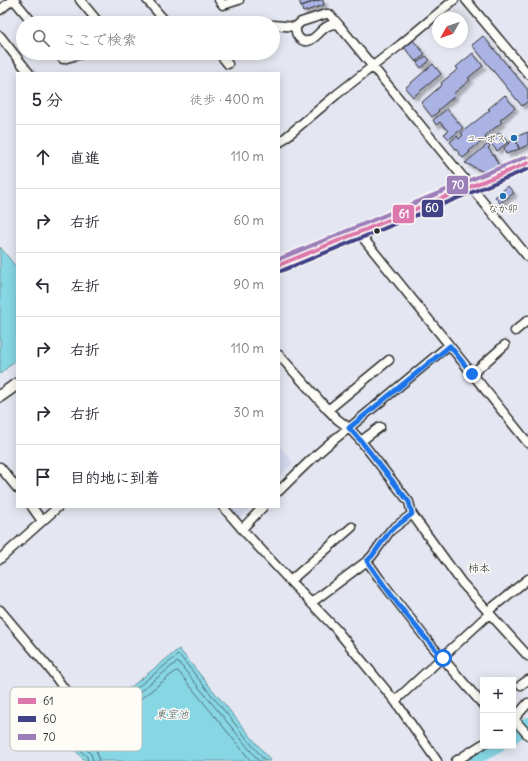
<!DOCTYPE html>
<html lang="ja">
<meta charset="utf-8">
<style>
body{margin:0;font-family:Delius,"Klee One",sans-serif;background:#f2f2f3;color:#2b2b33}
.controls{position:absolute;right:12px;bottom:12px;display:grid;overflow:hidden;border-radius:0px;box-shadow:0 2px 10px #0003}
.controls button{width:36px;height:36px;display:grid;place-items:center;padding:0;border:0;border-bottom:1px solid #e1e1e2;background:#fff;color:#2b2b33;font:20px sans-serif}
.compass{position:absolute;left:432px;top:12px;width:36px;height:36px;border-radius:50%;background:#fff;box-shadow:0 2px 10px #0003;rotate:230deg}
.stop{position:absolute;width:12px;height:12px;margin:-9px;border:3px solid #1a73e8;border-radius:50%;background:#fff}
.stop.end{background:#1a73e8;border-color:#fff;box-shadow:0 1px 4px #0008}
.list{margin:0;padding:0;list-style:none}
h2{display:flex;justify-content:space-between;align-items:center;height:52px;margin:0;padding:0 16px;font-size:17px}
h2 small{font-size:13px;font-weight:400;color:#7c7c81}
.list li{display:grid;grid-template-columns:26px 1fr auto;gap:12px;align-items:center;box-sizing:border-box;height:64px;padding:0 16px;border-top:1px solid #e1e1e2}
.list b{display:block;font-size:15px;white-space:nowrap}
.list em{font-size:13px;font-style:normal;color:#7c7c81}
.icon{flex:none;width:22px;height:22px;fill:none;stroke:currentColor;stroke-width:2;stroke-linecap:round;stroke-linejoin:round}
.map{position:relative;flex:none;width:528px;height:761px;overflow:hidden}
.search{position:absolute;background:#fff;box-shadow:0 2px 10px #0003;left:16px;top:16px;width:264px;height:44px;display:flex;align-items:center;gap:10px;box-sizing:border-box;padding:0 14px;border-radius:22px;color:#7c7c81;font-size:15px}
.panel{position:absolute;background:#fff;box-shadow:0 2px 10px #0003;left:16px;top:72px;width:264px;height:436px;border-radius:0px}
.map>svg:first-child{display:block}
.built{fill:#d3d7ed}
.water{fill:#87d6e4;stroke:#62929a}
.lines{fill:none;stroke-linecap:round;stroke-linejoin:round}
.shore{stroke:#506f75;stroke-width:1}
.river{stroke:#87d6e4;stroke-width:14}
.building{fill:#aab3e4;stroke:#2b2b2b;filter:url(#shadow)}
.minor-casing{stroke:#2b2b2b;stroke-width:11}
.highway-casing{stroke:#2b2b2b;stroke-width:14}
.minor{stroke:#fdfcf7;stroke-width:8}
.highway{stroke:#fdfcf7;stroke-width:11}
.bus-1-casing{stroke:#fdfcf7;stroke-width:7}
.bus-2-casing{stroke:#fdfcf7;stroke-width:7}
.bus-3-casing{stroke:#fdfcf7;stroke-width:7}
.bus-1{stroke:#db77aa;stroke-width:4}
.bus-2{stroke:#414188;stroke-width:4}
.bus-3{stroke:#9c7eb9;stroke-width:4}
.route{stroke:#1a73e8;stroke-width:5}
.poi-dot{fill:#1f6fb2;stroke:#fdfcf7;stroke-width:1.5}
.bus-dot{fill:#2b2b2b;stroke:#fdfcf7;stroke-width:1.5}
.labels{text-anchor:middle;stroke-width:3;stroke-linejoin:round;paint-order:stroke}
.poi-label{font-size:10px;fill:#2b2b2b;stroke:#fdfcf7;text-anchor:end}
.neighbourhood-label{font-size:11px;fill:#2b2b2b;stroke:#fdfcf7}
.water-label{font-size:11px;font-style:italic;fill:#475e62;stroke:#fdfcf7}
.key{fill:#fdfcf7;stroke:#bebdba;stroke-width:1}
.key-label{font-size:11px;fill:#2b2b2b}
.line-badge{stroke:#fdfcf7;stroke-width:1.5}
.badge-label{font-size:11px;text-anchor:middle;font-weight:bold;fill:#fff}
</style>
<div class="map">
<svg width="528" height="761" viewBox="0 0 528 761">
<defs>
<filter id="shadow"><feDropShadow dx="3.5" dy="3.5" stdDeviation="1" flood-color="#0004"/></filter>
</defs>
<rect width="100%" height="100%" fill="#e4e6f1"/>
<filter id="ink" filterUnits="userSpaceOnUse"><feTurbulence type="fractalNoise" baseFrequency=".025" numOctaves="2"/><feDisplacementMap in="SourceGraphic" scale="8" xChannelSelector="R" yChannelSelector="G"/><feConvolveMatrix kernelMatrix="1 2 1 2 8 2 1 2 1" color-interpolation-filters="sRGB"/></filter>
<g filter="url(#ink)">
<path class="built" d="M279,445L293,463L279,477Z
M227,507H250L238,520Z"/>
<path class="water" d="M0,247L17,268V359L0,374Z
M179,649L271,761H85L65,739Z"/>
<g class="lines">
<path class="shore" d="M88,761L87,757L72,741V739L178,655L180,656L265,761
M93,761L91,754L79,742L80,739L177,662L179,663L259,761
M99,761L97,752L88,742V740L176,671H178L251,761"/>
<path class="river" d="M513,736L528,724
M469,761L498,746"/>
</g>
<path class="building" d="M299,0H319L301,6Z
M319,0H323L324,5L303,12L301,6Z
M483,36L528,90V101L522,106L472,45Z
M412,39L425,54L416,62L403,46Z
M473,53L483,66L468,78L470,80L453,94L455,96L438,110L439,111L432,117L421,103L442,85L441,83L458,69L456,67Z
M426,56L430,60L421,68L417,63Z
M433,64L441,74L413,97L405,88Z
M505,95L515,108L500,120L502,122L485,136L486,138L469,151L470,152L463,158L450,142L457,136L459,139L463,135L461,133L490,110L488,109Z
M447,109L463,128L449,139L444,134L448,131L440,122L436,125L433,120Z
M500,132L508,142L497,151L489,141Z
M528,132V145L519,149L515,137Z
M515,137L519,149L506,154L504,148Z
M488,144L490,147L488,148L494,156L499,166L484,172L465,163Z
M508,186L514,193L500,203L495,197Z"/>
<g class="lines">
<g class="minor-casing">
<path id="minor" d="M14,0L33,23
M80,0L99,23
M147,0L166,22L163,23
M219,0L223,5L239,0
M466,0L528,74
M0,10L12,0
M338,24C322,23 319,38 308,41C299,43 290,29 301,22L326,14H329L331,16L338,24L528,257
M273,25L296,27
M0,36L29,73
M58,53L63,59L85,53
M219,53L228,64
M279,143L336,95L400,45L454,0
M359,233L528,443
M515,331L528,320
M279,355L328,410L337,419L349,428L361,441L409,502L412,514L462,583L528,656
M472,374L505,345
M328,410L389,360
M361,441L380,427
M0,467L17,488
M279,491C301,469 323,447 349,428L449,345
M32,507L42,521
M223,507L242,529L290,581L335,628L395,701L437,761
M242,529L263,507
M0,559L58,507
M367,561L379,578L427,640L483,705
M290,581L352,527
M311,603L367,561L372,556L390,531L412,514
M0,610L49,668L76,705
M488,611L528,579
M521,685L528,680
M395,701L490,613
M514,719L528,735
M513,720L528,703
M456,761L483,744"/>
</g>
<g class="highway-casing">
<path id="highway" d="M279,265L528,163
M0,396L17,384"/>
</g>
<use href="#minor" class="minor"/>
<use href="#highway" class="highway"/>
<g class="bus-1-casing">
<path id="bus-1" d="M279,265L528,163"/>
</g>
<g class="bus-2-casing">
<path id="bus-2" d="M281,271L528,169"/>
</g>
<g class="bus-3-casing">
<path id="bus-3" d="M279,259L526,157"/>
</g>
<use href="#bus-1" class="bus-1"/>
<use href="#bus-2" class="bus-2"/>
<use href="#bus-3" class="bus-3"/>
</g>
</g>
<g class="lines" filter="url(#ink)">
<path class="route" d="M443,658C415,627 390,595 367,561L372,556L390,531L412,514L409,502L361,441L349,428L450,346L472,374"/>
</g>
<g class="poi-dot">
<circle cx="514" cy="138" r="4"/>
<circle cx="503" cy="196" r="4"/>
</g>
<circle class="bus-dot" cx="377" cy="231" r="3.5"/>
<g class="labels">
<g class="poi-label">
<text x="506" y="142">ユーポス</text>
<text x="503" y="212" text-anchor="middle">なか卯</text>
</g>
<g class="neighbourhood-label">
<text x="479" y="572">柿本</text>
</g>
<g class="water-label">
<text x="172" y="718">東室池</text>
</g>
</g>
<rect x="10" y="687" width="132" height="64" rx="6" class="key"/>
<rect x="18" y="698" width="18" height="6" fill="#db77aa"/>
<rect x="18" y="716" width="18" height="6" fill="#414188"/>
<rect x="18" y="734" width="18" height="6" fill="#9c7eb9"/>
<g class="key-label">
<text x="43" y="705">61</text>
<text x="43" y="723">60</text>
<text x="43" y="741">70</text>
</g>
<g class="line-badge">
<rect x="446" y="175" width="23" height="20" rx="4" fill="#9c7eb9"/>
<rect x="421" y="199" width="23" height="19" rx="4" fill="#414188"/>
<rect x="392" y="204" width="23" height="20" rx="4" fill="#db77aa"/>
</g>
<g class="badge-label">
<text x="458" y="189">70</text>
<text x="432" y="212">60</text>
<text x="404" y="218">61</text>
</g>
</svg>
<div class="controls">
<button>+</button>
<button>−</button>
</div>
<svg class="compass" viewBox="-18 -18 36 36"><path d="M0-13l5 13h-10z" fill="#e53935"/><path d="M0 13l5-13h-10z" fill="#7c7c81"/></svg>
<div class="stop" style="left:443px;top:658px"></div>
<div class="stop end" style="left:472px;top:374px"></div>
<div class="search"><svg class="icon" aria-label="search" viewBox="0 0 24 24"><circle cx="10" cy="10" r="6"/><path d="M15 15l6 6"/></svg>ここで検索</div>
<section class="panel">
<h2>5 分<small>徒歩 · 400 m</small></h2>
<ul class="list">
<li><svg class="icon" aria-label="ahead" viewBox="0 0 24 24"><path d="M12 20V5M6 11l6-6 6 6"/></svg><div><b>直進</b></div><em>110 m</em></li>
<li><svg class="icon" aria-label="right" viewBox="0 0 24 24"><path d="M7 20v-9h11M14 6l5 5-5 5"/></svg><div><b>右折</b></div><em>60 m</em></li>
<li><svg class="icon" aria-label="left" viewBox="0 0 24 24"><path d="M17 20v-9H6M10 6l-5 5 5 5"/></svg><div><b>左折</b></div><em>90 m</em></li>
<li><svg class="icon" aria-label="right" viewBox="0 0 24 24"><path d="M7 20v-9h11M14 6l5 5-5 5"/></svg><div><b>右折</b></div><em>110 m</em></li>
<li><svg class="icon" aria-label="right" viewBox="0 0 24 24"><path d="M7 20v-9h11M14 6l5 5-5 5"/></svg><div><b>右折</b></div><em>30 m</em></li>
<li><svg class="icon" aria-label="arrive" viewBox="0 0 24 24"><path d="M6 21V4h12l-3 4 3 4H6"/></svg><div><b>目的地に到着</b></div></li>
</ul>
</section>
</div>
